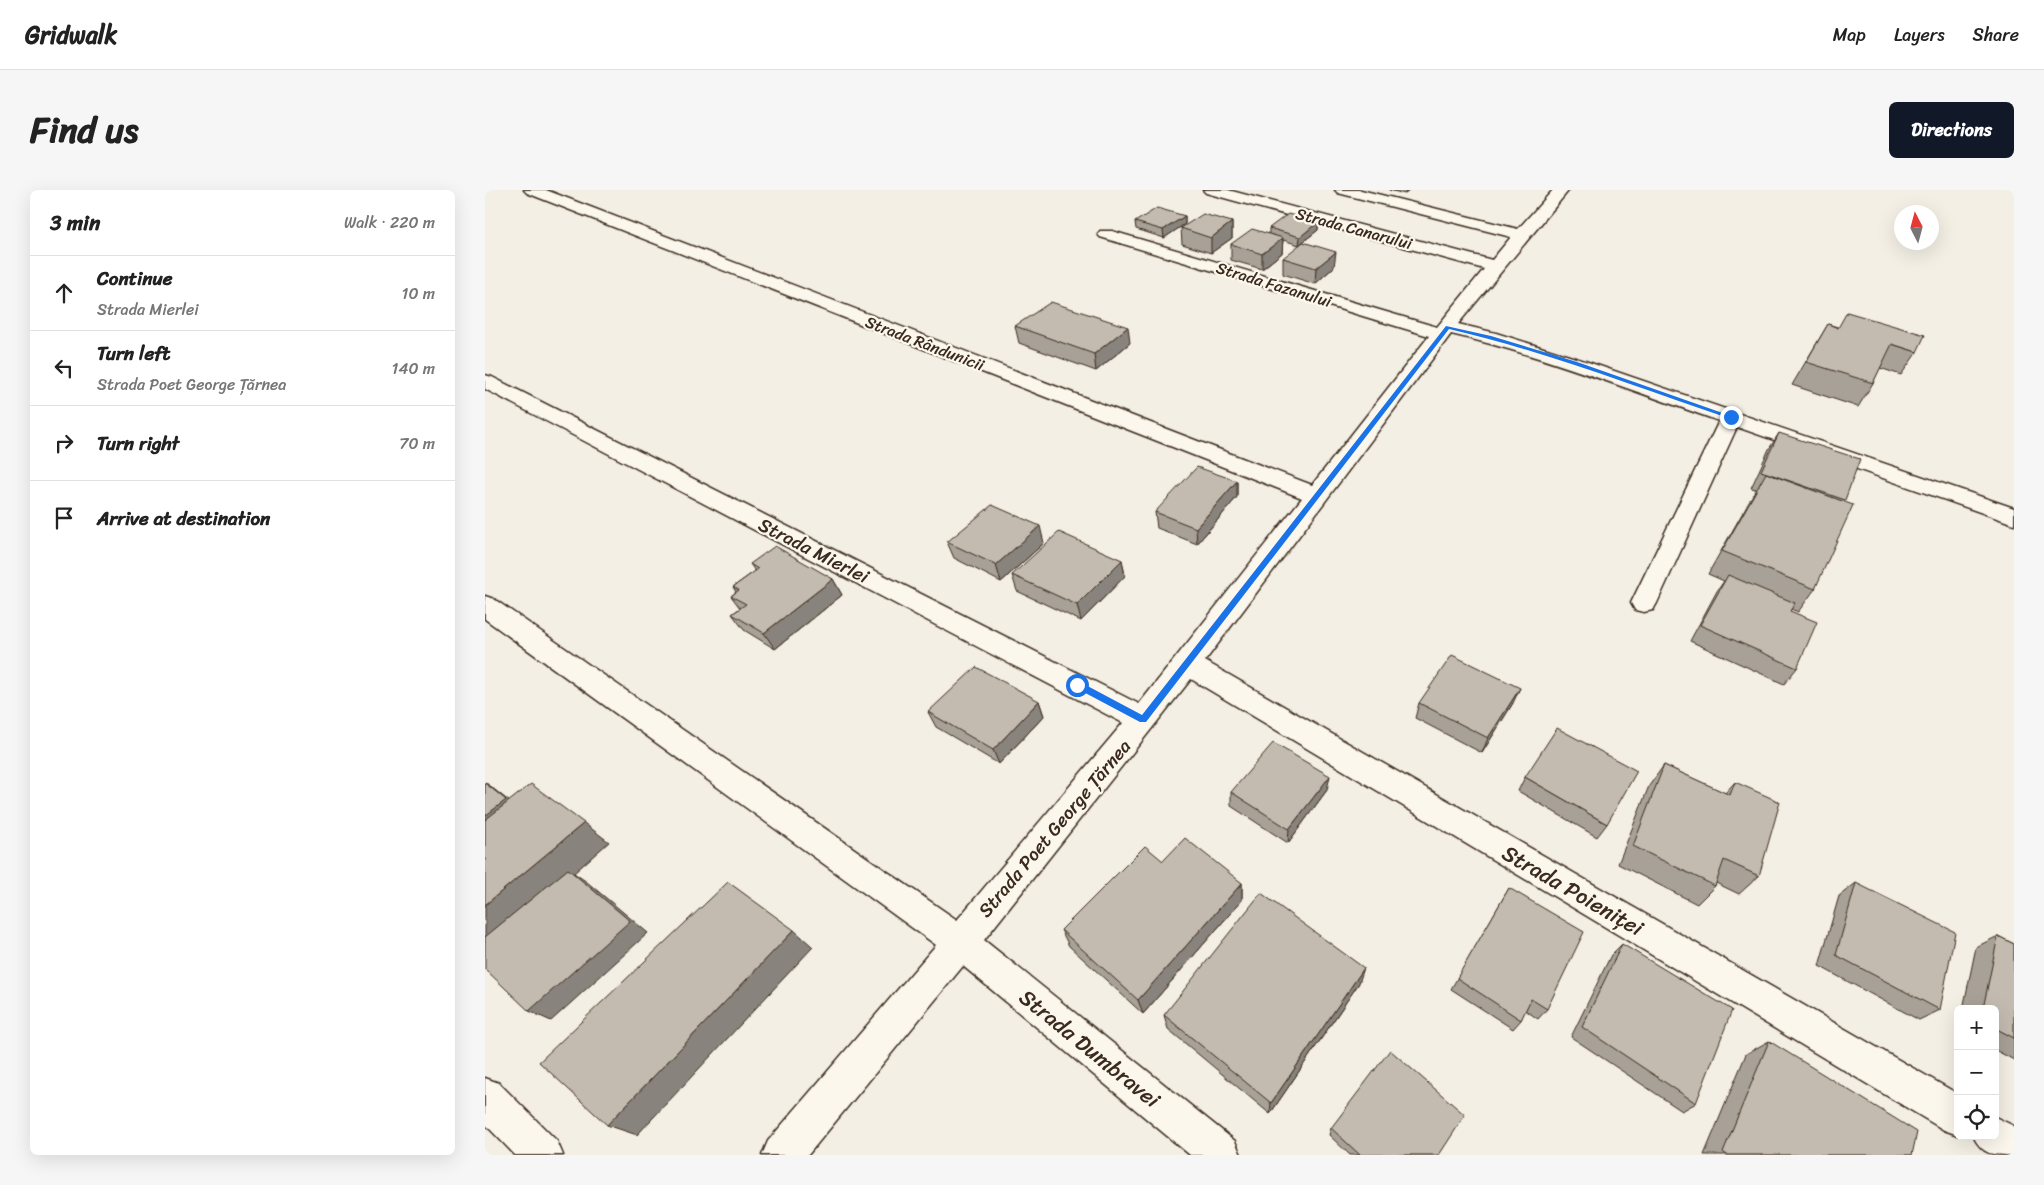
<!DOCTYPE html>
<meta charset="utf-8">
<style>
body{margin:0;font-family:Sriracha,sans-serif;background:#f6f6f6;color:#222}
.controls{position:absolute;right:15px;bottom:15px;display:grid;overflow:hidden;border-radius:8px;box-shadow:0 5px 20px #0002}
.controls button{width:45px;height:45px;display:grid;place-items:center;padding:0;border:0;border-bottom:1px solid #e0e0e0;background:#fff;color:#222;font:25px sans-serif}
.compass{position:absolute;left:1409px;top:15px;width:45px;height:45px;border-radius:50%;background:#fff;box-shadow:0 5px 20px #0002;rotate:354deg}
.stop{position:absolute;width:15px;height:15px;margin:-11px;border:4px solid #1a73e8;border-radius:50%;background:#fff}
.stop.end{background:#1a73e8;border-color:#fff;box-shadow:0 1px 5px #0008}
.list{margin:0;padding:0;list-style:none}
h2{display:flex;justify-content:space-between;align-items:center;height:65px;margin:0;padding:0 20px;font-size:21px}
h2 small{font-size:16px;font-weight:400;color:#767676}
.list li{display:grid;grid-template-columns:32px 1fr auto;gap:15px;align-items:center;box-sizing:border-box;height:75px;padding:0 20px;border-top:1px solid #e0e0e0}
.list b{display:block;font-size:19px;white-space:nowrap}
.list p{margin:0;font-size:16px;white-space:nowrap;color:#767676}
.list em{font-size:16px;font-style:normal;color:#767676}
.icon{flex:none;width:28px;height:28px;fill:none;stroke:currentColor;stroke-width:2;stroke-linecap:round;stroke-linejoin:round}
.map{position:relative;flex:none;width:1529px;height:965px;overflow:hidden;border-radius:8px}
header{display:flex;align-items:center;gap:30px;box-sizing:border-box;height:70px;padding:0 25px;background:#fff;border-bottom:1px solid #e0e0e0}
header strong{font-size:24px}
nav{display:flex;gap:28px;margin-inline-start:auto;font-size:18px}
.intro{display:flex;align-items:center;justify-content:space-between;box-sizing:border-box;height:120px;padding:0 30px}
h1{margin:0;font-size:35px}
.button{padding:12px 22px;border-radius:8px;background:#111827;color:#fff;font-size:18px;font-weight:700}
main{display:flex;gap:30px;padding:0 30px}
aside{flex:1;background:#fff;border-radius:8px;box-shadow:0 5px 20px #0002}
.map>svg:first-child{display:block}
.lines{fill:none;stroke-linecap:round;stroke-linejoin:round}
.minor-casing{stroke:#3b2a1e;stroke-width:3}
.minor{fill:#fbf7ec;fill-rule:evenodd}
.wall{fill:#a8a197;stroke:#3b2a1e}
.shaded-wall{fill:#88837b;stroke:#3b2a1e}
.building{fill:#c3bbb0;stroke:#3b2a1e}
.route{fill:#1a73e8}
.labels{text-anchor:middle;stroke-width:4.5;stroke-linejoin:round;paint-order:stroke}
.far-street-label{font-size:16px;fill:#3b2a1e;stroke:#fbf7ec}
.street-label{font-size:19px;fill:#3b2a1e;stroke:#fbf7ec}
.near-street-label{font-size:22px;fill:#3b2a1e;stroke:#fbf7ec}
</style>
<header>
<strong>Gridwalk</strong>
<nav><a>Map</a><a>Layers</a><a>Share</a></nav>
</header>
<div class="intro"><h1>Find us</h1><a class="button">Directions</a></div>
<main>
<aside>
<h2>3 min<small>Walk · 220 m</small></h2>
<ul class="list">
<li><svg class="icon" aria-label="ahead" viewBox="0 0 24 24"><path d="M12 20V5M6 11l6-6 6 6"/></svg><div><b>Continue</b><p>Strada Mierlei</p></div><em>10 m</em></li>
<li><svg class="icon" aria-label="left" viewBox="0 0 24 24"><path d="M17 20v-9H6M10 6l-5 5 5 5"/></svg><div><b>Turn left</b><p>Strada Poet George Țărnea</p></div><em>140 m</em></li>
<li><svg class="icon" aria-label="right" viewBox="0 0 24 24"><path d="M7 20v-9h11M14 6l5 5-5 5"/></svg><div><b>Turn right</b></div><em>70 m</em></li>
<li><svg class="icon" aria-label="arrive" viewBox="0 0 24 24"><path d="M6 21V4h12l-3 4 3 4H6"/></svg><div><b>Arrive at destination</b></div></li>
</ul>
</aside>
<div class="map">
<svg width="1529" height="965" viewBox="0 0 1529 965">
<rect width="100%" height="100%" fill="#f3efe4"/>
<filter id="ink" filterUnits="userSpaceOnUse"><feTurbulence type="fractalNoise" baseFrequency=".02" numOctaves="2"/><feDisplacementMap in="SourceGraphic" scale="10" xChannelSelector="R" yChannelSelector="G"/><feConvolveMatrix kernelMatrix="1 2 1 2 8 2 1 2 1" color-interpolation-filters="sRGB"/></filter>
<g filter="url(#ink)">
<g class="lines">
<g class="minor-casing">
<path id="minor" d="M39,0H61L827,295L944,146L615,47L613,44L615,41H627L952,137L999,79L721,3L718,0H743L1007,70L1026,47L853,3L850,0H876L1033,39L1068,0H1084L973,134L1011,143L1100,171L1529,318V334L1252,237L1172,413L1168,420L1159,422L1150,420L1146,413L1234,231C1145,200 1057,165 966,144L720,471L1473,904V945L1459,940L706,489L499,750L750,951L756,965H705L478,776L323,965H277L283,951L451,755L0,429V406L9,409L472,730L638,533L0,199V185L7,187L654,514L817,308L42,3Z
M0,888L14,893L72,951L78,965H30L0,934Z
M1510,927L1529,936V965C1506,965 1498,965 1488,946H1510Z"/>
</g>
<use href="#minor" class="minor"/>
</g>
<path class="wall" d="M904,0H925L920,4Z
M700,26V34L679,48L651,39L650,32Z
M747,32V48L726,63L697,54L696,38Z
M833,32V40L814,55L798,50L797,63L777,79L746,70V54L784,44V38Z
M798,68L849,77L830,94L798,84Z
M1343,134L1432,162L1416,185L1395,178L1388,193L1373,217L1307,195Z
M530,136L645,153L611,181L534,153Z
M1294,243L1360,310L1359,312L1330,399L1313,422L1306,419L1305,421L1312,478L1299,494L1205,451L1232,401L1239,391L1223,384L1271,299L1266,298L1284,259Z
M752,291V307L712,354L672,338L670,322Z
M462,352L559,353L516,392L469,368Z
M637,370L640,386L596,431L532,401L527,385Z
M265,374L348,389L357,405L290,459L259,440L247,424L255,418L246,406L251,402L248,397L270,381Z
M554,511L559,526L514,574L451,537L443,522Z
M934,513H1028L997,563L930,528Z
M1179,575L1240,603L1250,592L1274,686L1254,704L1231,693L1230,696L1212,714L1133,674L1164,596Z
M1040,587L1122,634L1112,647L1033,601Z
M842,600L803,653L746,616V602Z
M678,671L757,693V710L658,824L584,756L576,740Z
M1371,693L1455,820L1434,830L1334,776L1354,706Z
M1024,698L1062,819L1053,829L1040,820L1036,830L1028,839L966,799Z
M1513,746L1529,754V870L1510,860V819H1478L1491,757Z
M1137,754L1211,913L1197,921L1086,847L1126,765Z
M874,793L785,924L683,839L679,825Z
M1284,851L1427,965H1219L1261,864Z
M846,938L954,965H865L844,945Z"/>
<path class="shaded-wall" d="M921,0H925L920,4Z
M700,26V34L679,48L678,40Z
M747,32V48L726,63V48Z
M833,32V40L814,55L815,47Z
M798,48L797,63L777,79V64Z
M851,62L849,77L830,94L831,78Z
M643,137L645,153L611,181L609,164Z
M752,291V307L712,354L711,338Z
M555,336L559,353L516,392L511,375Z
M637,370L640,386L596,431L592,415Z
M348,389L357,405L290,459L279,443Z
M1035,498L1028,513L997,563L1003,548Z
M554,511L559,526L514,574L508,560Z
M845,586L842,600L803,653L804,639Z
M0,592L40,624L0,656Z
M99,633L124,652L89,683L102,692L163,743L66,831L44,821L0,753V715Z
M757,693V710L658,824L653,810Z
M309,740L328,757L152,945L122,935Z
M879,778L874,793L785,924L786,913Z"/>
<path class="building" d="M672,18L700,26L678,40L650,32Z
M718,24L747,32L726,48L696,38Z
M803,24L833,32L815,47L784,38Z
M767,39L798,48L777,64L746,54Z
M818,52L851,62L831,78L798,68Z
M566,112L643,137L609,164L530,136Z
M1362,122L1440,145L1432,162L1407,154L1388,193L1321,172L1343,134L1353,138Z
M1294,243L1375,269L1360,310L1276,281Z
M712,277L752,291L711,338L670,322Z
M1281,283L1368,315L1330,399L1237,361Z
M507,315L555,336L511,375L462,352Z
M574,342L637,370L592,415L527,385Z
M290,356L348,389L279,443L247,424L261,414L246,406L254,400L248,397L273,379L265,374Z
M1243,385L1310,413L1305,421L1332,432L1312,478L1215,435Z
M967,465L1035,498L1003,548L934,513Z
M491,477L554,511L508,560L443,522Z
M1072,538L1152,581L1122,634L1040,587Z
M788,553L845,586L804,639L746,602Z
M1179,575L1245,605L1250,592L1295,612L1274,686L1239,670L1230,696L1148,656Z
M0,593L21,610L0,626Z
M46,594L99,633L0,715V630Z
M700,648L757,693L653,810L576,740L660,656L678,671Z
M83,679L145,731L44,821L0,779V747Z
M243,692L309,740L122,935L54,872Z
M1371,693L1470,742L1455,820L1351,765Z
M1024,698L1099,742L1062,819L1046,809L1036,830L972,788Z
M776,703L879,778L786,913L679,825Z
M1513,746L1529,754V848L1510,838V819H1498Z
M1137,754L1247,820L1211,913L1097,837Z
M1284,851L1432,942L1427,965H1242L1238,962Z
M905,860L980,925L954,965H875L846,938Z"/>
</g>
<path class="route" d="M961,136L1006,146L1095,173L1249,227L1243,228C1151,197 1059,161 964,139L661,532H655L589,497V492H595L657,525Z"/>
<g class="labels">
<g class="far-street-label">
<text transform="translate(869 38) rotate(15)" y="6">Strada Canarului</text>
<text transform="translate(789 94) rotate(17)" y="6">Strada Fazanului</text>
<text transform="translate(440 153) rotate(21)" y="6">Strada Rândunicii</text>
</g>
<g class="street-label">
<text transform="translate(329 360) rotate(27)" y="7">Strada Mierlei</text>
<text transform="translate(569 638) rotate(-50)" y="7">Strada Poet George Țărnea</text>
</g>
<g class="near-street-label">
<text transform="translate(1088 700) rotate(30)" y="8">Strada Poieniței</text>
<text transform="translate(605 858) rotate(39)" y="8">Strada Dumbravei</text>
</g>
</g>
</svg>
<div class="controls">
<button>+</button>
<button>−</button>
<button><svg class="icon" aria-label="locate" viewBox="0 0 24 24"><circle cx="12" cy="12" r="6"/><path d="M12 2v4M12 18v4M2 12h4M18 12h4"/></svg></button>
</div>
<svg class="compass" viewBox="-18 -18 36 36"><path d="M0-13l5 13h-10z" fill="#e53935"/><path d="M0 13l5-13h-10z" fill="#767676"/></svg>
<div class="stop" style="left:592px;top:495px"></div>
<div class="stop end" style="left:1246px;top:227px"></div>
</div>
</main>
